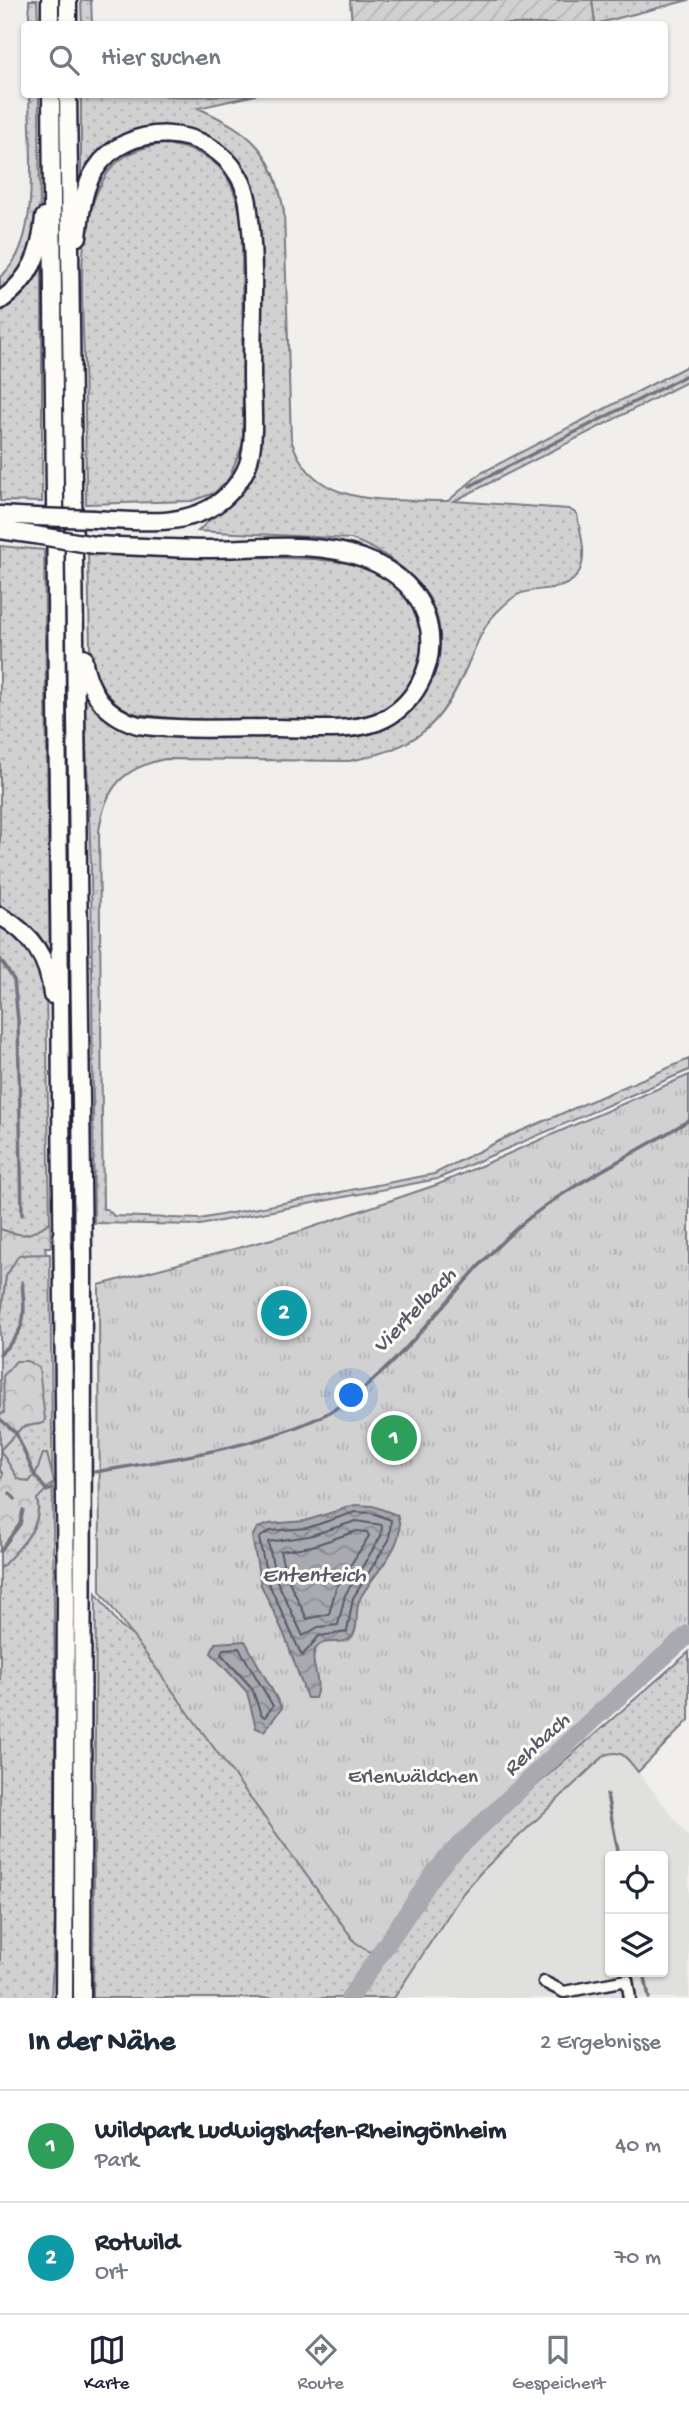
<!DOCTYPE html>
<html lang="de">
<meta charset="utf-8">
<style>
body{margin:0;font-family:"Gochi Hand",sans-serif;background:#f6f6f7;color:#1f2937}
.controls{position:absolute;right:21px;bottom:21px;display:grid;overflow:hidden;border-radius:7px;box-shadow:0 2px 5px #0004}
.controls button{width:63px;height:63px;display:grid;place-items:center;padding:0;border:0;border-bottom:2px solid #e0e1e3;background:#fff;color:#1f2937;font:35px sans-serif}
.you{position:absolute;left:352px;top:1396px;width:24px;height:24px;margin:-18px;border:5px solid #fff;border-radius:50%;background:#1a73e8;box-shadow:0 0 0 10px #1a73e833}
.badge{display:grid;place-items:center;width:46px;height:46px;border-radius:50%;background:#22223b;color:#fff;font-size:23px;font-weight:700}
.pin{position:absolute;translate:-50% -50%;border:4px solid #fff;box-shadow:0 2px 7px #0006}
.list{margin:0;padding:0;list-style:none}
h2{display:flex;justify-content:space-between;align-items:center;height:91px;margin:0;padding:0 28px;font-size:30px}
h2 small{font-size:23px;font-weight:400;color:#747a83}
.list li{display:grid;grid-template-columns:46px 1fr auto;gap:21px;align-items:center;box-sizing:border-box;height:112px;padding:0 28px;border-top:2px solid #e0e1e3}
.list b{display:block;font-size:26px;white-space:nowrap}
.list p{margin:0;font-size:23px;white-space:nowrap;color:#747a83}
.list em{font-size:23px;font-style:normal;color:#747a83}
.icon{flex:none;width:38px;height:38px;fill:none;stroke:currentColor;stroke-width:2;stroke-linecap:round;stroke-linejoin:round}
.map{position:relative;flex:none;width:689px;height:1998px;overflow:hidden}
.search{position:absolute;background:#fff;box-shadow:0 2px 5px #0004;left:21px;right:21px;top:21px;height:77px;display:flex;align-items:center;gap:18px;box-sizing:border-box;padding:0 24px;border-radius:7px;color:#747a83;font-size:26px}
.sheet{height:315px;background:#fff}
nav{display:flex;justify-content:space-around;align-items:center;box-sizing:border-box;height:98px;border-top:2px solid #e0e1e3;background:#fff;font-size:19px;color:#747a83}
nav a{display:grid;justify-items:center;gap:4px}
nav .on{color:#22223b}
.map>svg:first-child{display:block}
.built{fill:#e0e0df;fill-rule:evenodd}
.grass{fill:url(#grass-dots);stroke:#7a7a86;stroke-width:2}
.forest{fill:url(#forest-crowns);stroke:#7a7a86;stroke-width:2}
.park{fill:url(#park-tufts);stroke:#7a7a86;stroke-width:2}
.garden{fill:url(#garden-furrows);stroke:#7a7a86;stroke-width:2}
.water{fill:url(#water-waves);stroke:#737381;stroke-width:2}
.lines{fill:none;stroke-linecap:round;stroke-linejoin:round}
.shore{stroke:#58586a;stroke-width:2}
.stream{stroke:#737381;stroke-width:3.5}
.river{stroke:#a9a9b0;stroke-width:19}
.minor-casing{stroke:#22223b;stroke-width:15}
.trunk-casing{stroke:#22223b;stroke-width:21}
.minor{stroke:#fdfcf7;stroke-width:10}
.trunk{stroke:#fdfcf7;stroke-width:16}
.trunk-bridge-casing{stroke:#22223b;stroke-width:21;stroke-linecap:butt}
.trunk-bridge{stroke:#fdfcf7;stroke-width:16}
.labels{text-anchor:middle;stroke-width:6;stroke-linejoin:round;paint-order:stroke}
.park-label{font-size:21px;fill:#575768;stroke:#fdfcf7}
.water-label{font-size:23px;font-style:italic;fill:#58586a;stroke:#fdfcf7}
</style>
<div class="map">
<svg width="689" height="1998" viewBox="0 0 689 1998">
<defs>
<pattern id="grass-dots" width="8" height="8" patternUnits="userSpaceOnUse" patternTransform="scale(1.75)"><rect width="8" height="8" fill="#d2d1d1"/><path d="M2 2h.1M6 6h.1" fill="none" stroke="#b4b3b4" stroke-width="1.8" stroke-linecap="round"/></pattern>
<pattern id="forest-crowns" width="20" height="18" patternUnits="userSpaceOnUse" patternTransform="scale(1.75)"><rect width="20" height="18" fill="#d2d1d1"/><path d="M2 6a3 3 0 1 1 6 0M12 15a3 3 0 1 1 6 0" fill="none" stroke="#b4b3b4"/></pattern>
<pattern id="park-tufts" width="24" height="20" patternUnits="userSpaceOnUse" patternTransform="scale(1.75)"><rect width="24" height="20" fill="#d2d1d1"/><path d="M3 7l-1-3M5 7V3M7 7l1-3M15 17l-1-3M17 17v-4M19 17l1-3" fill="none" stroke="#b4b3b4"/></pattern>
<pattern id="garden-furrows" width="10" height="10" patternUnits="userSpaceOnUse" patternTransform="scale(1.75)"><rect width="10" height="10" fill="#d2d1d1"/><path d="M-1 1l2-2M0 10L10 0M9 11l2-2" fill="none" stroke="#b4b3b4"/></pattern>
<pattern id="water-waves" width="16" height="10" patternUnits="userSpaceOnUse" patternTransform="scale(1.75)"><rect width="16" height="10" fill="#a9a9b0"/><path d="M0 5q4-4 8 0t8 0" fill="none" stroke="#898990"/></pattern>
</defs>
<rect width="100%" height="100%" fill="#f0efec"/>
<filter id="ink" filterUnits="userSpaceOnUse"><feTurbulence type="fractalNoise" baseFrequency=".0143" numOctaves="2"/><feDisplacementMap in="SourceGraphic" scale="14" xChannelSelector="R" yChannelSelector="G"/><feConvolveMatrix kernelMatrix="1 2 1 2 8 2 1 2 1" color-interpolation-filters="sRGB"/></filter>
<g filter="url(#ink)">
<path class="built" d="M615,1751L623,1753L689,1837V1998H394L463,1893L482,1870L605,1755ZM610,1856H663V1972H610Z"/>
<path class="grass" d="M29,0H37L38,24H29Z
M81,0H91L92,24H82Z
M592,0H689L595,24Z
M156,94C170,99 236,95 256,95L198,108C253,133 273,151 284,212L291,439C312,510 388,499 448,501L481,473L689,365V381L454,501L569,509L577,514C580,532 588,555 579,572C567,595 536,585 517,595C510,599 502,607 496,613C483,626 476,646 468,664C442,726 416,749 349,761L165,759C122,768 105,788 99,831L103,1209H107L114,1216L200,1219L434,1174L507,1137L689,1059V1070L437,1179L200,1225L94,1223L91,864L84,692L106,716L351,736C360,734 370,734 378,731C429,711 458,645 428,596C412,570 379,549 351,539L198,531L240,491L248,477L255,209L239,166L148,130L81,182V95Z
M29,95H39L40,219L28,264L0,294V277C43,243 29,146 29,95Z
M162,144C215,150 234,173 242,224L243,443L228,481L214,493L192,501L86,504C86,456 85,408 84,361C83,304 74,234 102,182C115,157 136,148 162,144Z
M42,260V502L0,501V309Z
M0,546L44,550L50,961L0,910Z
M88,552L315,559C335,562 359,562 378,571C431,597 441,673 390,707C378,716 364,718 350,720H187L129,713L110,698L95,674L90,649Z
M0,925C29,943 35,958 46,989L50,1222C31,1236 23,1238 0,1229Z
M19,1254H50L55,1697V1923L51,1998H0V1569C18,1548 44,1529 37,1499L44,1490L43,1455L36,1473L29,1482L18,1479L0,1450L22,1427L43,1423L4,1404V1413L0,1415V1320L6,1276Z
M96,1593L120,1626L438,1876L453,1858L689,1652V1720L638,1772C627,1759 623,1748 605,1755L482,1871L463,1893L394,1998H93Z"/>
<path class="forest" d="M50,1222L51,1247H45L46,1254L19,1255L6,1276L0,1320V1229C26,1238 27,1237 50,1222Z
M16,1361H27L39,1368L45,1420L43,1423L22,1427L0,1450V1415L4,1413L3,1376Z
M0,1450L18,1479L29,1482L36,1473L43,1454H47L54,1482L37,1499C43,1529 18,1548 0,1569V1483L3,1474L0,1470Z"/>
<path class="park" d="M689,1075V1626L594,1710L447,1851L373,1954L355,1942L100,1591L99,1285L298,1232L439,1184Z"/>
<path class="garden" d="M350,0H592L595,24H352Z"/>
<path class="water" d="M355,1505L373,1506L397,1515C410,1545 370,1575 359,1601C355,1611 359,1629 352,1637C341,1648 321,1635 315,1651C309,1664 323,1679 315,1698H307L284,1634L261,1585L252,1537L257,1528L269,1524L305,1521Z
M245,1641L282,1708L264,1731L256,1728L247,1692L211,1653L215,1643Z"/>
<g class="lines">
<path class="shore" d="M355,1512L372,1513L391,1520L389,1540L353,1598L347,1632L319,1636L302,1656L268,1582L259,1538L270,1531L307,1528Z
M356,1521L382,1525L381,1536L345,1595L338,1625L318,1627L303,1636L276,1579L268,1542L309,1536Z
M357,1531L367,1532L369,1536L336,1588L329,1614L307,1619L286,1575L280,1551L312,1546Z
M239,1648L273,1706L265,1717L261,1715L252,1688L221,1654L223,1649Z"/>
<path class="stream" d="M470,486L689,374
M0,959L14,980L18,1020L22,1215
M0,1354C28,1328 25,1317 22,1282
M0,1419L16,1433L34,1474L47,1491L52,1489
M95,1472C166,1460 262,1447 326,1414C389,1382 450,1292 503,1241C554,1190 628,1159 689,1120
M10,1493L15,1499
M0,1551L20,1524L23,1510
M591,1721L593,1729
M607,1795L619,1856
M644,1972L649,1998"/>
<path class="river" d="M350,1998L434,1874L450,1855L591,1721L689,1634"/>
<g class="minor-casing">
<path id="minor" d="M544,1982L564,1992L627,1980L630,1998"/>
</g>
<g class="trunk-casing">
<path id="trunk" d="M50,0V24
M68,0V24
M51,94L66,1598L64,1998
M68,94L83,1256L82,1998
M78,237C81,215 82,190 95,170C127,120 209,124 238,175C245,186 248,198 249,211C256,264 252,322 252,376C252,403 256,434 249,461C245,475 234,490 222,500C186,529 137,521 94,519
M0,301C31,279 41,253 44,217
M0,515L36,517
M0,530L35,535
M83,657C88,692 105,715 138,725C184,731 231,728 276,728C308,728 346,733 377,722C414,708 436,666 429,628C422,592 396,570 363,558C315,540 256,549 205,549C168,549 131,546 94,545
M0,916C31,933 49,958 52,995"/>
</g>
<use href="#minor" class="minor"/>
<use href="#trunk" class="trunk"/>
<g class="trunk-bridge-casing">
<path id="trunk-bridge" d="M36,517L94,519
M35,535L94,545"/>
</g>
<use href="#trunk-bridge" class="trunk-bridge"/>
</g>
</g>
<g class="labels">
<g class="park-label">
<text x="413" y="1782">Erlenwäldchen</text>
</g>
<g class="water-label">
<text transform="translate(413 1309) rotate(-46)" y="8">Viertelbach</text>
<text x="314" y="1581">Ententeich</text>
<text transform="translate(535 1743) rotate(-43)" y="8">Rehbach</text>
</g>
</g>
</svg>
<div class="controls">
<button><svg class="icon" aria-label="locate" viewBox="0 0 24 24"><circle cx="12" cy="12" r="6"/><path d="M12 2v4M12 18v4M2 12h4M18 12h4"/></svg></button>
<button><svg class="icon" aria-label="layers" viewBox="0 0 24 24"><path d="M12 4l9 5-9 5-9-5zM3 14l9 5 9-5"/></svg></button>
</div>
<div class="you"></div>
<div class="pin badge" style="left:394px;top:1438px;background:#2e9e5b">1</div>
<div class="pin badge" style="left:284px;top:1313px;background:#0f9aa8">2</div>
<div class="search"><svg class="icon" aria-label="search" viewBox="0 0 24 24"><circle cx="10" cy="10" r="6"/><path d="M15 15l6 6"/></svg>Hier suchen</div>
</div>
<section class="sheet">
<h2>In der Nähe<small>2 Ergebnisse</small></h2>
<ul class="list">
<li><span class="badge" style="background:#2e9e5b">1</span><div><b>Wildpark Ludwigshafen-Rheingönheim</b><p>Park</p></div><em>40 m</em></li>
<li><span class="badge" style="background:#0f9aa8">2</span><div><b>Rotwild</b><p>Ort</p></div><em>70 m</em></li>
</ul>
</section>
<nav>
<a class="on"><svg class="icon" aria-label="map" viewBox="0 0 24 24"><path d="M3 6l6-2 6 2 6-2v14l-6 2-6-2-6 2zM9 4v14M15 6v14"/></svg>Karte</a>
<a><svg class="icon" aria-label="directions" viewBox="0 0 24 24"><path d="M12 3l9 9-9 9-9-9zM9 14v-3h6M13 9l2 2-2 2"/></svg>Route</a>
<a><svg class="icon" aria-label="saved" viewBox="0 0 24 24"><path d="M7 4h10v16l-5-4-5 4z"/></svg>Gespeichert</a>
</nav>
